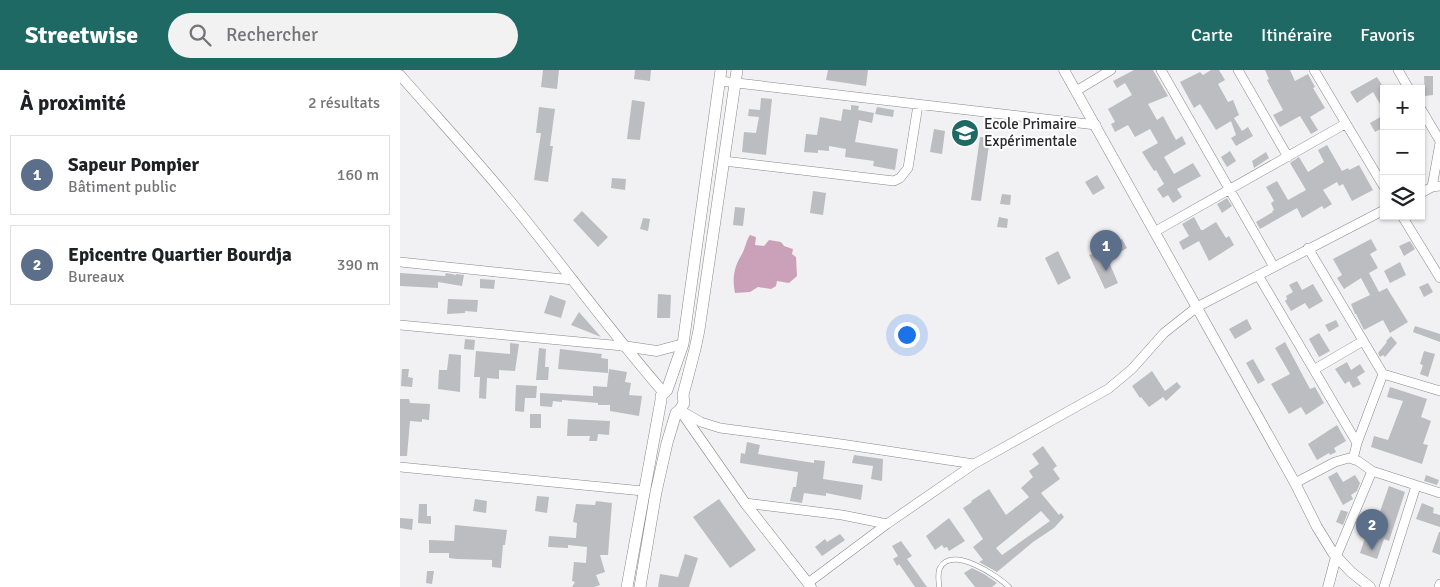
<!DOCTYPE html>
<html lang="fr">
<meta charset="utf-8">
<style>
body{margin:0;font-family:Signika,sans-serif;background:#f2f2f2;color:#202124}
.controls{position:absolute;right:15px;top:15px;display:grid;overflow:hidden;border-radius:0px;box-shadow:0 1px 4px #0004}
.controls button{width:45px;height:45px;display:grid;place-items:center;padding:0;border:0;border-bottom:1px solid #e0e0e0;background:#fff;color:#202124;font:25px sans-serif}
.you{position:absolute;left:506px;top:264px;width:18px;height:18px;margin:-12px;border:4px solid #fff;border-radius:50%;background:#1a73e8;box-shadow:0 0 0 8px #1a73e833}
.badge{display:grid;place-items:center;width:32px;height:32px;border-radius:50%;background:#1e6964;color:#fff;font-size:16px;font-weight:700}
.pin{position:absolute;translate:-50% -41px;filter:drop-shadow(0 1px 2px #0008)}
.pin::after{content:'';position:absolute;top:26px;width:18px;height:15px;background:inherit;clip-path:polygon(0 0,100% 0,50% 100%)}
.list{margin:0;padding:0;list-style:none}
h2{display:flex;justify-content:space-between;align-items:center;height:65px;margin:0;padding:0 20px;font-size:21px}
h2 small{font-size:16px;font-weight:400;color:#757577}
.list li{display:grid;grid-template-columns:32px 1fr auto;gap:15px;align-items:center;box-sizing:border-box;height:80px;margin:0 10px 10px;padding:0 10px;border:1px solid #e0e0e0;border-radius:0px}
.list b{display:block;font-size:19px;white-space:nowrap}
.list p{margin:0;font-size:16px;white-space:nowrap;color:#757577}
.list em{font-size:16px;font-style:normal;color:#757577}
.icon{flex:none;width:28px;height:28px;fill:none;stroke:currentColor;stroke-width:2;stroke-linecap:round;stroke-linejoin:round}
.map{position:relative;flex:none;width:1040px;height:517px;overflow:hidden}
header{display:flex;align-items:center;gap:30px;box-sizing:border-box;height:70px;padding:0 25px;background:#1e6964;color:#fff}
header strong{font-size:24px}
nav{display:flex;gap:28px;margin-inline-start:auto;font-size:18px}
.search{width:350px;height:45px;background:#f2f2f2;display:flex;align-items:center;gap:12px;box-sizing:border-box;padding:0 18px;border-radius:28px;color:#757577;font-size:19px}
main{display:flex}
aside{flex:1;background:#fff}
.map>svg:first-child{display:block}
.forest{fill:#cba1ba}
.building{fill:#bcbdc1;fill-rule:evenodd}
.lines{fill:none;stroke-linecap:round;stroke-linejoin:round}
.service-casing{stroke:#88878a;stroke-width:5.5}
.minor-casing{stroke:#88878a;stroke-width:10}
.tertiary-casing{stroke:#88878a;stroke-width:11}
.secondary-casing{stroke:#88878a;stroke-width:12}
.service{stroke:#fff;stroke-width:4.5}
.minor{stroke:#fff;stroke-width:9}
.tertiary{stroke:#fff;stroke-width:10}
.secondary{stroke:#fff;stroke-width:11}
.labels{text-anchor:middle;stroke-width:4;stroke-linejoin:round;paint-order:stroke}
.poi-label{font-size:15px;fill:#2a2a2b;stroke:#fefdff;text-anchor:start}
</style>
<header>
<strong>Streetwise</strong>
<div class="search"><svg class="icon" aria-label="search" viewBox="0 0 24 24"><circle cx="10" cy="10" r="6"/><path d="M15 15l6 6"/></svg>Rechercher</div>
<nav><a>Carte</a><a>Itinéraire</a><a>Favoris</a></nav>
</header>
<main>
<aside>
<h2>À proximité<small>2 résultats</small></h2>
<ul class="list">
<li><span class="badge" style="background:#5c6f8a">1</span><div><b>Sapeur Pompier</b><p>Bâtiment public</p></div><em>160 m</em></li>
<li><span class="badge" style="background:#5c6f8a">2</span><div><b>Epicentre Quartier Bourdja</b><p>Bureaux</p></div><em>390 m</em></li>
</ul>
</aside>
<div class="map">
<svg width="1040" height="517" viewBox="0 0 1040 517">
<rect width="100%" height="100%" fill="#f1f0f3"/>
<path class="forest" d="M350,165L356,167L355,175L364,176L369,170L381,172L384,176L393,179L392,184L396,187L397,206L389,213L377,211L376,216L371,219L358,217L350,222L335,223C332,208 334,197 342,184C345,179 346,171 350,165Z"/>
<path class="building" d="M143,0H159L157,19L141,17Z
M235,0H251L250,11L234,9Z
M428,0H468L466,16L426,10Z
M734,0H753L768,26L748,34L757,50L763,46L776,70L782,66L786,74L764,87L774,104L793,93L801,106L777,119L782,127L773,133L768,125L763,128L757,119L764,114L756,100L754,101L742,82L758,73L750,59L735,67L728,55L715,62L711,54L715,52L708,39L732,25L725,13L717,18L713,11Z
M811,0H819L825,10L818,14L828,32L833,30L839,45L834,48L842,61L848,57L853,66L836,76L831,68L836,65L831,51L816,60L800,34L794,38L780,12L800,2L803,5Z
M865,0H890L895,11L908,4L915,17L913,18L925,38L910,47L918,60L911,64L900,46L880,57L873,45L883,40L867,10L869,9Z
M1024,6H1033V25L1025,26Z
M977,7L984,18V41L973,22L957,33L950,22Z
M361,28L372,29L366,85L342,82L344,62L356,63L359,47L348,46L349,39L360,40Z
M232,30L245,32L240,70L227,69Z
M451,35L459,36L458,40L474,43L472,53L459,50L455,72L498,79L495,100L473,96L474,91L445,87L446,79L429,76V81L418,80V83L404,82L406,64L417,65L420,47L441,51L443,39L451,40Z
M139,37L155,39L150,76H153L148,112L134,110L141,63H136Z
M477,37L494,40L493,47L475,44Z
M984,45V57L975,62L970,53Z
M534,59L545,61L542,84L530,82Z
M580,67L590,68L581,131L571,130Z
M927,75L942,101L948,98L949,100L959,95L973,120L952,131L943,114L939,116L937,112L923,120L932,134L924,139L922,136L902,148L897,138L860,159L856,152L873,142L872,141L874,140L871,133L874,131L866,117L877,111L888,130L906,120L890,93L899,87L908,102L924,92L918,80Z
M830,81L836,91L827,97L821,87Z
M866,82L869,88L854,98L852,91Z
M697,105L705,118L693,125L685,112Z
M212,108L226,109L225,120L211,118Z
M413,121L426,123L423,145L410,143Z
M602,124L611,125L610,135L600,134Z
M827,128L832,136L822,143L817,134Z
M335,137L345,138L343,156L333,155Z
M182,141L208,167L198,177L173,150Z
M599,147L608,149L607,158L597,157Z
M794,147L801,160H803L816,152L826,168L829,166L834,175L809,191L799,171L783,180L779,172L789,166L782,154Z
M243,148L250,149L248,161L240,159Z
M722,169L727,178L708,190L718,213L705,219L689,185L704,180Z
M971,169L977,180L970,184L978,198L969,203L979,222L987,218L1008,252L990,263L983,250L964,260L956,244H955L951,234L970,225L961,208L944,219L937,208L942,205L933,189Z
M1010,171L1015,179L1004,186L999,176Z
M658,181L671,208L658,215L645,188Z
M1000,192L1006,205L990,213L984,201Z
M0,203L45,206L46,203L56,205V204L64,205L62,216L38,212V218L0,216Z
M80,209L95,210L94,219L80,218Z
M897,211L902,220L913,214L923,231L909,239L905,233L891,241L885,231L887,229L886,226L893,222L889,215Z
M1028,213L1033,222L1024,227L1019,217Z
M258,224L271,225L270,248H257Z
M150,225L166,231L161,248L144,243Z
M48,229L78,230L77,242L65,241V243L47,244Z
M179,242L201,267L171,255Z
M847,249L852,259L835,269L829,259Z
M936,250L939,256L929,262L925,255Z
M1015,256L1040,264V272L1013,262Z
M919,263L930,281L919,287L909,269Z
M991,266L997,273L985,287L983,285L980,287L978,283L987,272L986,271Z
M65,269L75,270L74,280L64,279Z
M885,272L910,319L915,317L924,333L906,345L901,337L889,344L871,314L890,304L875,278Z
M110,273L119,274L115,301L99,300V309L87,308L86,329L79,328L80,307H74L76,281L110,284Z
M139,278L146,279L145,297H149L148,310H136Z
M160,279L202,284L201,288L208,289V303L158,299Z
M1024,281L1035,284L1028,307L1020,304L1023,295L1020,294Z
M49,284L61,285L60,322L38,319L39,300H47Z
M853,289L865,310L858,314L846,293Z
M947,292L951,300L960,294L965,302L957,307L961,314L953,318L949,311L945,314L935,299Z
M2,299H9L8,307L13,308L12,317L1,316Z
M209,299L227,302L225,312L231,313L229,325L242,326L239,346L210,341V335H198V333L162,330V332L153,331L152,337L140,336V323L193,326V316L207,317Z
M752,301L765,321L777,312L781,317L766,331L763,327L749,337L741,327L740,328L732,316Z
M116,315L137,316L136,328H125L124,342L115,341Z
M990,317L1027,329L1021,347L1031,351L1023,374L1028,375L1022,394L971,377L974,366L988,370L1003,331L987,327Z
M0,329H9L10,333L30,334L29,350L22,349V352L10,351L7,386H0Z
M130,344H141V358H130Z
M168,349L210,351L209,365L198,364L197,371H189L190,366H167Z
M937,355L946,371L934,378L936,382L930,385L929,383L917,390L908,374Z
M347,372L360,375L358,384L414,393V390L425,391L423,409L463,415L461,430L426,423V426L404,423L402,433L390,431L393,417H396L398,402L340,393L341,383L345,384Z
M643,376L657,396L653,399L660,409L641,423L659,445L661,443L664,447L654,458L633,472L597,502L579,492L583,490L573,477L583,469L563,438L572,432L571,431L589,419L606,445L629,427L621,418L633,407L629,401L639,394L632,384ZM641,441L650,451L602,485L596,478Z
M454,385L483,389L482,411L471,409L473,396L452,393Z
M937,402L943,412L955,405L960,413L957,421L951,425L953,429L943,435L928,407Z
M1026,405L1039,410L1037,415L1024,411Z
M989,416L1005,422L989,471L984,469L977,489L960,483L965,468L970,470Z
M137,426L149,427L147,443L135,441Z
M75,429L87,431L86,443L73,441Z
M319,429L356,480L330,498L293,447Z
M196,431L212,433L208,485H200L205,502L196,505L200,515L194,517H172L175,512L172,511L174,492L186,493L187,477L168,475V478L148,477L149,466L176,468L177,453L173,452L176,434L195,435Z
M1022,433L1034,438L1033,443L1040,445V457L1016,449Z
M19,434H27V446H31V454L18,453Z
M941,440L948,442L943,455L936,452Z
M0,448L13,449L12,460L0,458Z
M549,448L565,471L549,481L547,477L544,478L542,475L535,480L526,466Z
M55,455L107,460L105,475H103L101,498L92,497V490L57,489L49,488V483H29V470L54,471Z
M1039,462H1040V485L1032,482Z
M440,464L445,470L422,486L415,477L425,469L427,472Z
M501,471L512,486L507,489L527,517H515L499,494L497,496L493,489L498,486L492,476Z
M285,484L298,488L289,517H258L260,504L278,507Z
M572,498L584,504L597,513L592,517H575L564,503Z
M27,501H34L32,514L26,513Z"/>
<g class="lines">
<g class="service-casing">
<path id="service" d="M539,517C539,511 537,503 540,498C552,475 598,506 609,517"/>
</g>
<g class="minor-casing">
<path id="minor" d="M761,0L874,197
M838,0L888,87
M914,0L984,117
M998,0L1009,19
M320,11L696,55
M676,21L711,0
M1021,39L1040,71
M324,91L494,111L500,108L508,98L518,35
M1032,117L1040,73
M1021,123L1032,117L1040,116
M1002,146L1040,208
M756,161L945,54
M908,178L983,304L1040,321
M0,192L173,210
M858,205L957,373
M0,255L223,276
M915,299L963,271
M280,340L301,352L320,358L441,374L574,394
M953,389L957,373L983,304
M0,397L243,421
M895,413L935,392L949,388L958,391L972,401L1040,423
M345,433L442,445L487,454
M936,487L972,401
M408,513L487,454L574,394L708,319L732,299L764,263L797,237L984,140
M984,517L1016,416
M1039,517L1040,514"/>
</g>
<g class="tertiary-casing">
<path id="tertiary" d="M664,0L895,413L917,457L933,483L951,502L970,517
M0,5C35,45 71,84 105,125C159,190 208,259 264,323
M223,276L257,281L283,274
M280,340L345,433L411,517
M928,517L936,487"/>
</g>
<g class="secondary-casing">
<path id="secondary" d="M227,517L261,330V326L267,320L283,274L321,0
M240,517L256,422L267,373L276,343L280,340L284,333L283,325L295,279L299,260L337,0"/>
</g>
<use href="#service" class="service"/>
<use href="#minor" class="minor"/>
<use href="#tertiary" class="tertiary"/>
<use href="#secondary" class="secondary"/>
</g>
<defs>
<g id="school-disc" transform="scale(1.4375)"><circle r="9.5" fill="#1e6964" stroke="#fefdff"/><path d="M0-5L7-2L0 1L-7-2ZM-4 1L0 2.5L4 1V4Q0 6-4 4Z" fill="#fff"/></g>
</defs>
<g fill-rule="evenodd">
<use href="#school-disc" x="565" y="63"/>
</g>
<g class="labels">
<g class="poi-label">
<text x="584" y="59">Ecole Primaire<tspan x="584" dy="17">Expérimentale</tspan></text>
</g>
</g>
</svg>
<div class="controls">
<button>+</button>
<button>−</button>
<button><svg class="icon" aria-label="layers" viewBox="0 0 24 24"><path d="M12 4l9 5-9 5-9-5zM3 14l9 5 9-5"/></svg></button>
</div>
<div class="you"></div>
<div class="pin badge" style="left:706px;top:201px;background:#5c6f8a">1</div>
<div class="pin badge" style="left:972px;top:480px;background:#5c6f8a">2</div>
</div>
</main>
